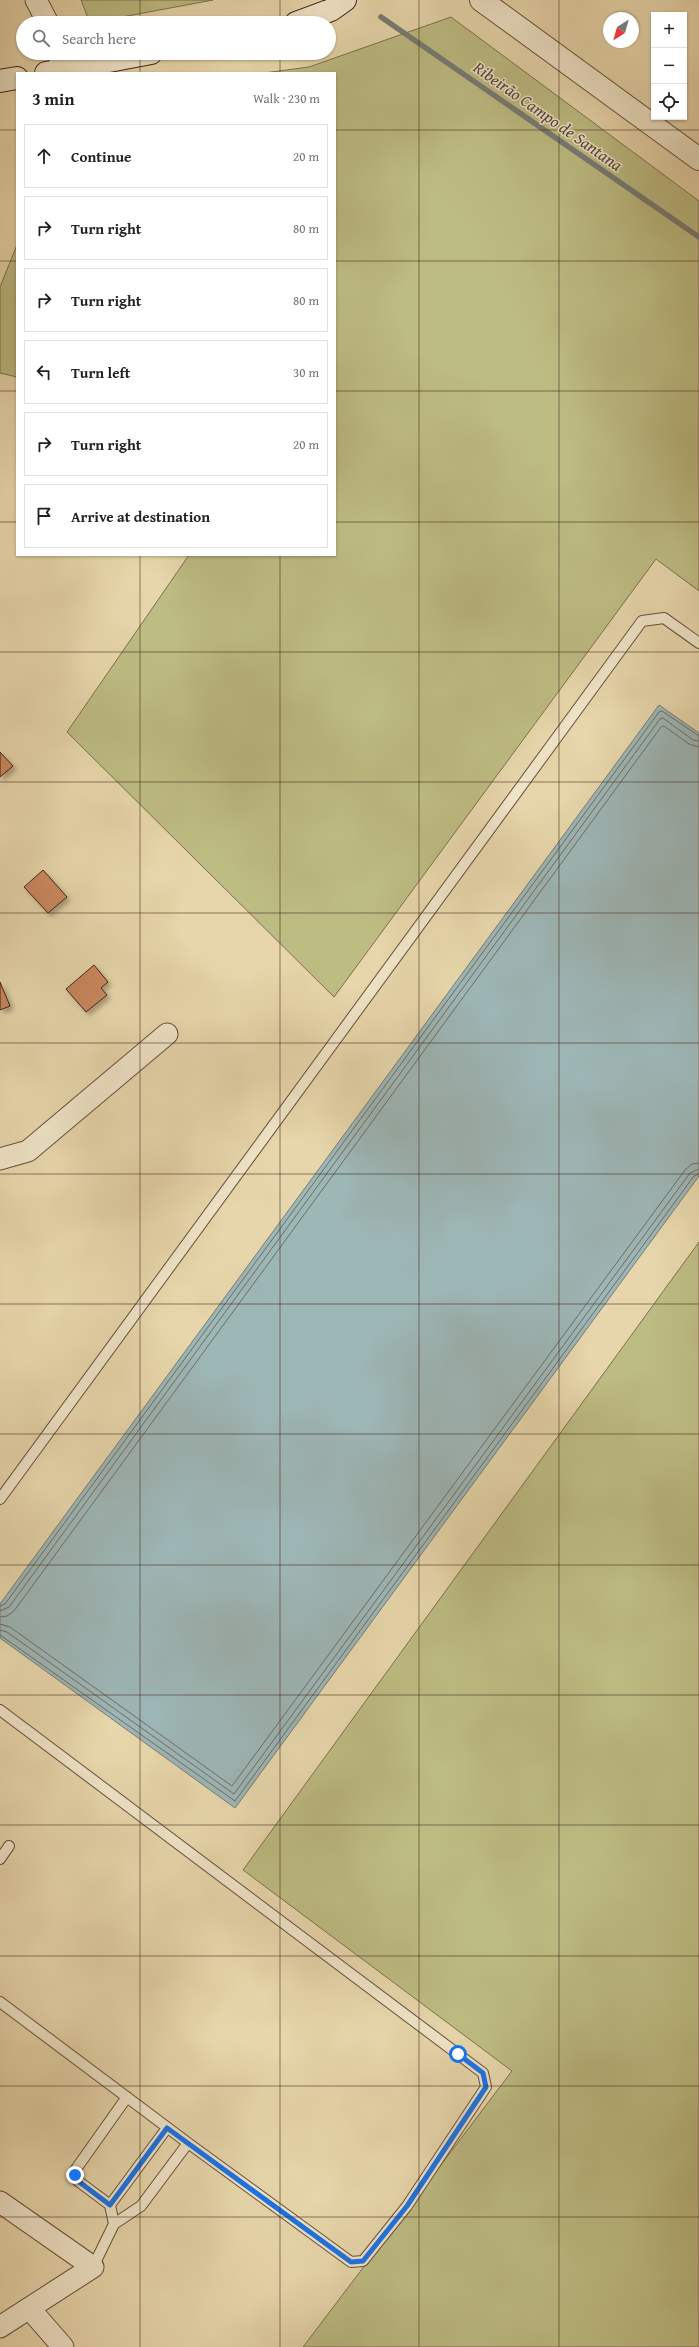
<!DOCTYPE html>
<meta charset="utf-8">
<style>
body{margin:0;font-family:"Gentium Book Plus",serif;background:#f6f6f6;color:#222}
.controls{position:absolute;right:12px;top:12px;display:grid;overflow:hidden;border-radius:0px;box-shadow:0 1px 3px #0004}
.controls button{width:36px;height:36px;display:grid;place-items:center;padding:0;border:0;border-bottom:1px solid #e0e0e0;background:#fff;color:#222;font:20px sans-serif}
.compass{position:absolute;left:603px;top:12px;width:36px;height:36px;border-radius:50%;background:#fff;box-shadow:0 1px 3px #0004;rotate:217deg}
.stop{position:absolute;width:12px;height:12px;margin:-9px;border:3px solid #1a73e8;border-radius:50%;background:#fff}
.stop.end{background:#1a73e8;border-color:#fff;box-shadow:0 1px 4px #0008}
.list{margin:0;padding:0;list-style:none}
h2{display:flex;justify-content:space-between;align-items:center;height:52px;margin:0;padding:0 16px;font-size:17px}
h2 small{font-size:13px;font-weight:400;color:#767676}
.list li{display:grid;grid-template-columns:26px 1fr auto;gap:12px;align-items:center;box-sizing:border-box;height:64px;margin:0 8px 8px;padding:0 8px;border:1px solid #e0e0e0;border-radius:0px}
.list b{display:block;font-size:15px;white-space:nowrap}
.list em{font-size:13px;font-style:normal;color:#767676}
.icon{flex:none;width:22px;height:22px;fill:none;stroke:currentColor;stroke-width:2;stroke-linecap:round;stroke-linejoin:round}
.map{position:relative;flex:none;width:699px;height:2347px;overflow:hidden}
.search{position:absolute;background:#fff;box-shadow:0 1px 3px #0004;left:16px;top:16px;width:320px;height:44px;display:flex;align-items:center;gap:10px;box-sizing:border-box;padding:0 14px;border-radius:22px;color:#767676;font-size:15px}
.panel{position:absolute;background:#fff;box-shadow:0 1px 3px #0004;left:16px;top:72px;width:320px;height:484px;border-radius:0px}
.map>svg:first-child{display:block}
.green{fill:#bdbc83;stroke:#7e704d}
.water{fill:#9db6b6;stroke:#787c76}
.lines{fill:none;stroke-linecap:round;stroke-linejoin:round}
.shore{stroke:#6e6d66;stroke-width:1}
.stream{stroke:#787c76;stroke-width:5.5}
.building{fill:#cb885f;stroke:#402417;filter:url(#shadow)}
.service-casing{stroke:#6a503c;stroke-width:12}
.minor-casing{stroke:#6a503c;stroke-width:23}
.tertiary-casing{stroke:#6a503c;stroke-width:24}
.secondary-casing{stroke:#402417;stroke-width:24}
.service{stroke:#efe4c8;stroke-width:10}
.minor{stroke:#efe4c8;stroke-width:21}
.tertiary{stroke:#efe4c8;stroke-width:22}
.secondary{stroke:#efe4c8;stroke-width:22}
.route{stroke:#1a73e8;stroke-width:5}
.grid{fill:none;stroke:#402417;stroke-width:1;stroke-opacity:0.55}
.labels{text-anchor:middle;stroke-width:3;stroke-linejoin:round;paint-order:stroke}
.water-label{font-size:17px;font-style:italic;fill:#57483f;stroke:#efe4c8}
</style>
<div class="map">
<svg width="699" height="2347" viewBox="0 0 699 2347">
<defs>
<filter id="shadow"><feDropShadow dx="3.5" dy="3.5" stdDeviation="2" flood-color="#0004"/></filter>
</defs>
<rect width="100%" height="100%" fill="#e7d6ab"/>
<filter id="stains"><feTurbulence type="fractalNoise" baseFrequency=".005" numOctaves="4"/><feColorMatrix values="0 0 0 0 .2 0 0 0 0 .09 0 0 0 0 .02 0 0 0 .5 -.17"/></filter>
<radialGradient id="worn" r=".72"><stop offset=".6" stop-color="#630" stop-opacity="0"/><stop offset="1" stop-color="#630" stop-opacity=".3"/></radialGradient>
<path class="green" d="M81,0H213L90,23Z
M451,17L699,201V591L656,559L334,997L67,732L189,555H335V73H264L309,67Z
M17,245V377L0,373V287Z
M699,1242V2347H303L512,2071L243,1870Z"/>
<path class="water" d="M659,705L699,733V1176L235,1808L0,1638V1604Z"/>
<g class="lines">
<path class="shore" d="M0,1606L5,1604L659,712L662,711L699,736
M0,1611L9,1607L660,719L663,718L693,740L699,741
M0,1617L7,1616L14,1611L661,727L664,726L689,744L699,747
M0,1624L10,1627L232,1786L685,1170L692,1164L699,1163
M0,1630L7,1632L234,1794L690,1173L699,1169
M0,1635L235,1801L694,1176L699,1174"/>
<path class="stream" d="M381,17L699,237"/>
</g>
<path class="building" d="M0,752L13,766L0,777Z
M43,870L67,897L48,913L24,887Z
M94,965L108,982L101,988L107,995L86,1012L66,989Z
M0,982L10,1006L0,1010Z"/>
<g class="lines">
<g class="service-casing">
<path id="service" d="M0,1499L642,621L664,618L699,643
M0,1710L483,2073L486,2087L407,2206L363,2261L351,2262L188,2143L141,2206L114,2224L93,2267
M0,1859L9,1846
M0,2002L188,2143
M110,2205L167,2128
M114,2224L110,2205L78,2181L75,2175L76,2169L127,2097"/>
</g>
<g class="minor-casing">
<path id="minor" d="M36,0L48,23
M58,53L63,70
M0,1159L28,1151L167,1034
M0,2202L93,2267L0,2327
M29,2308L63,2347"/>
</g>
<g class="tertiary-casing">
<path id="tertiary" d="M481,0L699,159"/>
</g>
<g class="secondary-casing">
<path id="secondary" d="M296,23L331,10L345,0
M46,73L151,53
M0,81L17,78"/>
</g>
<use href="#service" class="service"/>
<use href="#minor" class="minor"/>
<use href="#tertiary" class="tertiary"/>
<use href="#secondary" class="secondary"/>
</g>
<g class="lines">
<path class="route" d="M75,2175L78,2181L110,2205L167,2128L351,2262L363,2261L407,2206L486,2087L483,2073L458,2054"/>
</g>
<path class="grid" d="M140,0V23M280,0V23M419,0V2347M559,0V2347M140,53V73M280,53V73M0,130H17M335,130H699M0,261H17M335,261H699M0,391H17M335,391H699M0,522H17M335,522H699M140,555V2347M280,555V2347M0,652H699M0,782H699M0,913H699M0,1043H699M0,1174H699M0,1304H699M0,1434H699M0,1565H699M0,1695H699M0,1825H699M0,1956H699M0,2086H699M0,2217H699"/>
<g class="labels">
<g class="water-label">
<text transform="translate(548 116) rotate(35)" y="6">Ribeirão Campo de Santana</text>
</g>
</g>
<rect width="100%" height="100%" filter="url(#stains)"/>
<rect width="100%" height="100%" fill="url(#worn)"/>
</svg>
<div class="controls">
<button>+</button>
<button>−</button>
<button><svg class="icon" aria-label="locate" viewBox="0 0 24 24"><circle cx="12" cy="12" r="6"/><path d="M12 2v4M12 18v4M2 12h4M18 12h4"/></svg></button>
</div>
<svg class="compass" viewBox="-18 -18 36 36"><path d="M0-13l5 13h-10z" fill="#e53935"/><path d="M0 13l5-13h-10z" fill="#767676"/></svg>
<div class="stop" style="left:458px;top:2054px"></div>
<div class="stop end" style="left:75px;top:2175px"></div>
<div class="search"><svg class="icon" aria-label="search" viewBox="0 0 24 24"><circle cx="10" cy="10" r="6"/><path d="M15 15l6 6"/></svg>Search here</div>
<section class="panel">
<h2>3 min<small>Walk · 230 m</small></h2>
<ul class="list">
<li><svg class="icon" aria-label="ahead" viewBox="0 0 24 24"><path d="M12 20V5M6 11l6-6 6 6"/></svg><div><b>Continue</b></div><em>20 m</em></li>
<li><svg class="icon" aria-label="right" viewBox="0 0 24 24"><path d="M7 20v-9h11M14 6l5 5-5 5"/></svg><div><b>Turn right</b></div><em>80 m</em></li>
<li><svg class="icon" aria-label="right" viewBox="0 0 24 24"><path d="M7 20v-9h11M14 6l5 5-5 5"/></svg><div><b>Turn right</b></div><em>80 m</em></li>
<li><svg class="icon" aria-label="left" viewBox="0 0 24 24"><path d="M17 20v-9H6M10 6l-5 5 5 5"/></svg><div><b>Turn left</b></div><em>30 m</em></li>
<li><svg class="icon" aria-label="right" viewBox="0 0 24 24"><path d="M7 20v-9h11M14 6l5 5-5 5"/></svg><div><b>Turn right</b></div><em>20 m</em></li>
<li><svg class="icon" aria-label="arrive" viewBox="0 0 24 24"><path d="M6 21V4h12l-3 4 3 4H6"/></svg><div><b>Arrive at destination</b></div></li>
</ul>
</section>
</div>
